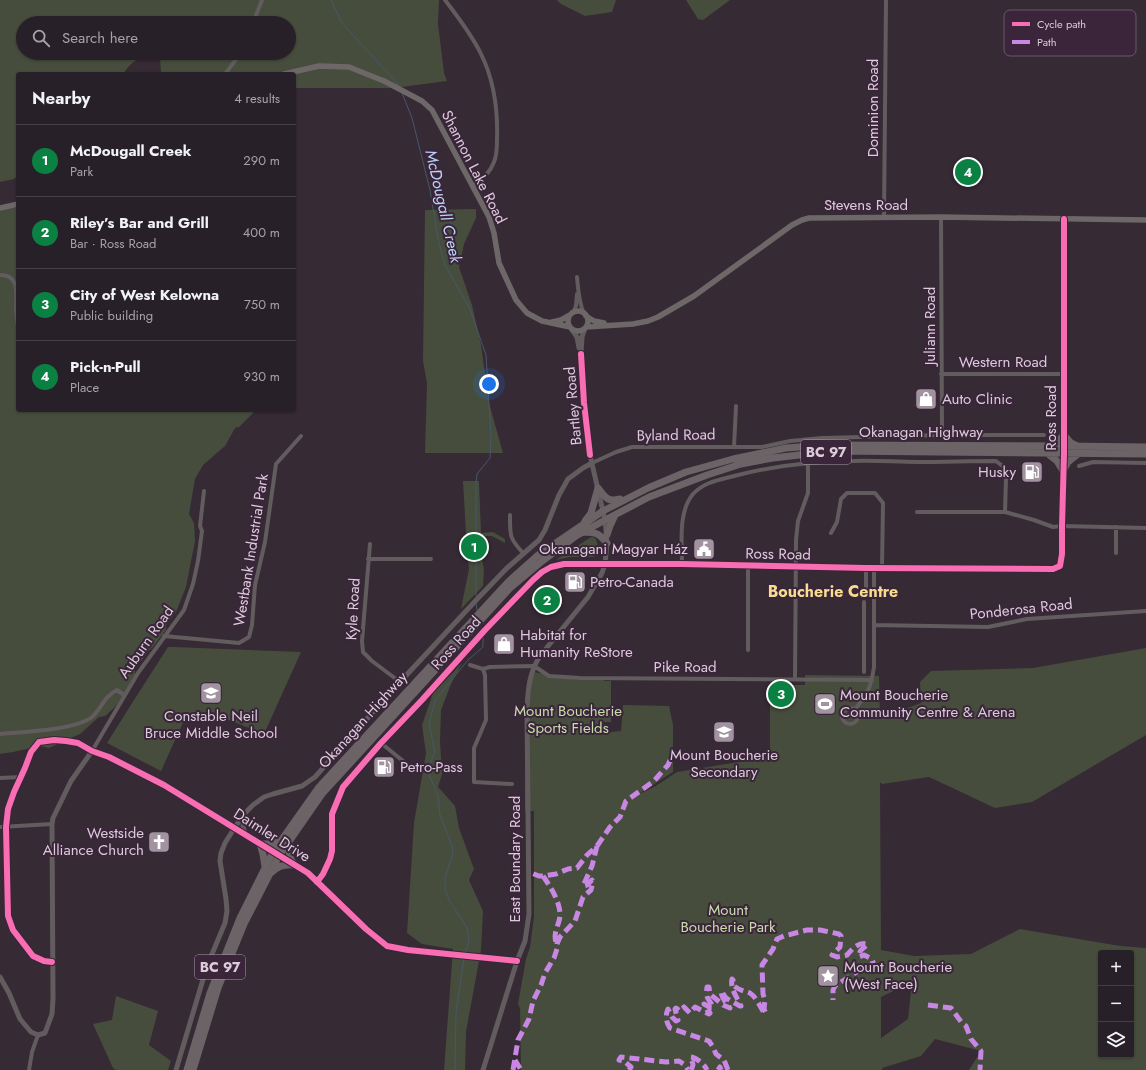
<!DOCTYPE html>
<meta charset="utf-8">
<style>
body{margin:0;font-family:Jost,sans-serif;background:#302830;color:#f1f3f6}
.controls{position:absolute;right:12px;bottom:12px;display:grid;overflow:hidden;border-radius:4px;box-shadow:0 1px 3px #0004}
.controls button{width:36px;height:36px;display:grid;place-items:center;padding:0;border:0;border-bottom:1px solid #443e45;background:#282028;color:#f1f3f6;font:20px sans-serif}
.you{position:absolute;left:489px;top:384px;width:14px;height:14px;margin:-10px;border:3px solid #fff;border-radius:50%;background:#1a73e8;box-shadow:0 0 0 6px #1a73e833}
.badge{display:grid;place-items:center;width:26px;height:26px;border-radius:50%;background:#0b8043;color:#fff;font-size:13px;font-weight:700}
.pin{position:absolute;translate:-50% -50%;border:2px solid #fff;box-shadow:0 1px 4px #0006}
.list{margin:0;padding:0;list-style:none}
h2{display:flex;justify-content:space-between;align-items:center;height:52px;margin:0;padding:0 16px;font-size:17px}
h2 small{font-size:13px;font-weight:400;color:#a5a3a8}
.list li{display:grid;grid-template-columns:26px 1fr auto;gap:12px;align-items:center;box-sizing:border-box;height:72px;padding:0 16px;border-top:1px solid #443e45}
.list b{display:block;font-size:15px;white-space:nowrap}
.list p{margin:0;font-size:13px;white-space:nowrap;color:#a5a3a8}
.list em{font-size:13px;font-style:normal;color:#a5a3a8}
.icon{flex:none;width:22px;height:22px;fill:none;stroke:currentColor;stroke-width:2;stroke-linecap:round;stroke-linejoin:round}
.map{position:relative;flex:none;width:1146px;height:1070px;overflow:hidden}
.search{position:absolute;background:#282028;box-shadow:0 1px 3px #0004;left:16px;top:16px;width:280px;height:44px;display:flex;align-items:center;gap:10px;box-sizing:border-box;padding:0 14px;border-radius:22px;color:#a5a3a8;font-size:15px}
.panel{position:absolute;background:#282028;box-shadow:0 1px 3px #0004;left:16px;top:72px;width:280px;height:340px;border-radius:4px}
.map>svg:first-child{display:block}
.green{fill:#464d3d;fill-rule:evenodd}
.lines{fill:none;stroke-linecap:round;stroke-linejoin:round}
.stream{stroke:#47576b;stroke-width:1}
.minor{stroke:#625c5e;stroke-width:4}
.tertiary{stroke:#625c5e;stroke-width:5}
.secondary{stroke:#6e6768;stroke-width:5.5}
.trunk{stroke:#6c6366;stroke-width:7}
.quiet{stroke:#c787e3;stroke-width:5;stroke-dasharray:10 5;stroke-linecap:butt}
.cycleway-casing{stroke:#3b253a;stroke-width:8}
.cycleway{stroke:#f96db3;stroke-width:6}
.labels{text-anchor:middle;stroke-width:4;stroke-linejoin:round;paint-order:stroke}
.shield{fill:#3b253a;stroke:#ab9aa9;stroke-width:1}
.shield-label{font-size:14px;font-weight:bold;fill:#dbccd9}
.street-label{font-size:15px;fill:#dbccd9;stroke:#3b253a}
.poi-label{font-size:15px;fill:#dbccd9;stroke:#3b253a;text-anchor:start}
.park-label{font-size:15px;fill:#c7ddab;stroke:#3b253a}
.water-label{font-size:16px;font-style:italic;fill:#b8d3f6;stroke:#3b253a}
.neighbourhood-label{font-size:16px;font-weight:bold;fill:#f6dd90;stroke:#3b253a}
.key{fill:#3b253a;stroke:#6b576a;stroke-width:1}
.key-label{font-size:11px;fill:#dbccd9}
</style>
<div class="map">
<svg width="1146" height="1070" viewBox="0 0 1146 1070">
<rect width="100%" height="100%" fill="#362a35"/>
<path class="green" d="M0,0H439L438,24L444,73L447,81L394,88H294V74H161L160,57C150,48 127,64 124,74H18V175L14,179L0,182ZM23,23H289V53H23Z
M557,0H616L612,12L585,16L561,4Z
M686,0H730L703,20L698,19Z
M18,207V410H256L239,427L235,428L225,446L203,465L195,479L189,514L194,523L195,541L186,587L176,612L166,625V630L152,648H151L135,669V676L127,690L115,707L105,716L99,717L80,734L49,748L40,746L13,752L0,754V210Z
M476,209V218L464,244L459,267L472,305L481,345L489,403L503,453H425L427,383L423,361L425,210Z
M463,481H479L481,533L493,532L505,539V543L492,536H481V552L484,570L483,586L461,609L469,569L467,551Z
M591,537L595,538C599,544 599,552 594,557H570L556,560Z
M168,647H174L301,652L264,734L209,712L186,716L161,771L107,743L134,700Z
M1146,648V735L1032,802L995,808L929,777L882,784L880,782L881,950L914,956L971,954L1020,929L1120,946L1146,948V1070H969L981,1051L935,1039L921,1056L882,1068V1070H521L520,1008L518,1004L526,959L530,947L534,917V811H525V709L533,672L578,680L603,679L604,681H611V722H603V733L621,731L623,705L669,706L673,725V772L637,795L654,787L677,772L770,757V685H805V675L879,676L880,718L921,703L920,682L931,671L1033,668ZM1101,953H1131V1055H1101ZM912,982L908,1019L881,1038V997Z
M462,663L451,684L441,710L440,742L442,774L438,787L455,806L459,828L474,869L469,880L483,911L481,950L466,1032L465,1070H444L453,949L422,944L407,933L414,823L426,753L422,725L433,693Z
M116,996L158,1011L149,1045L171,1061L168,1070H116L113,1068L93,1024L112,1020Z"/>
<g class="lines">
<path class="stream" d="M331,0L342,23L397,83L399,87
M402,93L412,118L430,190L438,239L445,265L470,309L486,355L491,437L490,458L477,474L476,482V596
M476,603L477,610
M465,953L469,941L467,928L449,900L445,889V877L452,857L453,848L440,815L438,796L430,777L429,766L435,752L429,724L435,700L468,660L483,647V635
M455,1070L456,1013L464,958"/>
<path class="minor" d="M445,0C458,17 472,35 481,54C494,80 498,111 497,140C497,147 497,155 494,162C490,173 482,180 472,186
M253,23L262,0
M225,74L241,53
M884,217L886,0
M941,217L942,435
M0,275C20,275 16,293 16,307C16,313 17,320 18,326
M577,277C578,289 579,303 584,314
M573,313L576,306L577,294
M941,374H1064
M734,447L736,406
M592,463L616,452L632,447H762L790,441L822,438L942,435H1044
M1079,466L1093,462L1146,463
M917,512H1005L1034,520L1053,527L1062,526L1146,528
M510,515C510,536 509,538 524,554
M831,533L837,522L841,499L847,493H875L883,503L882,568
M370,544L362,641L363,652L372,661L400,682
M1116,553V527
M368,559H431
M682,564C682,542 678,512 693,494C704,482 719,480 734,476C773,466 814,461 854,461C875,460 896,462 917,462C944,462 970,461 996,461L1005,468L1006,478L1005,512
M866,568V594
M874,625L988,627L1027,619L1146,611
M164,636L239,643L249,637L252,625L255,585L265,542L276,464L301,436
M748,650V567
M470,665L483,669
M864,672V602
M795,679L796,540L798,521L808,493V463
M842 716a8 8 0 1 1 16 0a8 8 0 1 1-16 0Z
M855,709C868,694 871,687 874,667V568
M0,734C22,732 76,730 92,717C102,708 104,696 117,690L124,695
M381,743L414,770
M0,778L21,777
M512,784L474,782V748L486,720L485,675L483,669L490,667L534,666L549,676L580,678L872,680
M0,827L52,824
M52,962L44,961L33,956L13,930L8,916L6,827L8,809L14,792L25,768L31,752L39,742C52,740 65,739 77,743C82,745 87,748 92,751L138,673L184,610L193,584L198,561L202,531L200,526L204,491
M29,1070L32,1052L38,1035"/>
<path class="tertiary" d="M572,330L577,337L579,348
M244,816L243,826L245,834
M317,882L323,874L330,859L332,851V814L343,787L381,743L422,700L485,630L533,580L542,572L551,567L564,564H682L866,568L1053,569L1060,566L1062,554V526L1064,454V219
M0,977L9,993L20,1019L31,1032L38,1035L45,1033L52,1014L53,999L52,824L53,818L71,781L92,751L109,757L164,785L308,873L366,929L387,946L408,950L517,961
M176,1070L207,966L225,923L227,911L226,899L220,861L221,853L225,843L235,827L245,813L253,805L264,797L273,794L302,786L315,777L400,682L480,596L507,568L539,540L545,530L559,495L568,479L583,468L592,463
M483,1070L517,961L525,941L529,914L527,709C528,689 529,673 540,656L588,597L602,573L605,564L607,543L605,520L590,455L584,403L581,354L582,337L585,328"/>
<path class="secondary" d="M284,74L319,66L349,67L384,81L422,101L432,110L489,217L494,233L499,263L516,300L527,313L542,321L570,327
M0,208L18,204
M568 321a10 10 0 1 1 20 0a10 10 0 1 1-20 0Z
M586,316L594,321L604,323
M552,322L561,320L570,315
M586,327L633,324L648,321L658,317L694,296L792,225L802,220L809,218L941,217L1146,220"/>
<path class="trunk" d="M1051,444L1058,441L1064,435L1071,443L1077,446
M1047,453L1057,461L1063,471
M1063,471L1068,462L1078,454
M598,488C606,498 607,502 620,499
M585,521L591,513L598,488
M584,532C597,532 599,534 607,543
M607,535L610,526L615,515
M288,844L290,857L294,865
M265,867L263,854L260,844H272L280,840
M272,872C278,866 286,864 294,865
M187,1070L210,993L240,918L273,852L319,787L508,582L537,556L603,511L648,488L686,472L733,459L786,448L826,445L1064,446L1146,447
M193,1070L218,988L244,924L279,856L322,794L510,588L541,562L576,536L605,520L649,497L707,475L741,464L773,458L834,451L1146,454"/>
<path class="quiet" d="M597,846L610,827L620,817L626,801L654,781L668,765L674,751
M543,876C550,886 559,900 560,913C561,923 551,934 557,944
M928,1005L951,1008L962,1023L966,1026L971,1039L981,1051L980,1070
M515,1060L521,1070
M513,1070L518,1040L529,1019L533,1001L541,985L545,973L554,958L557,949V944L560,937L575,921L583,897L591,890L593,882L592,880L587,885L583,886L592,866L597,846L587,855L577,868L568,869L556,874L543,876H539L529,872
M629,1070L631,1067L624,1061L619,1060L621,1057L666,1062L679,1061L685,1065L688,1070
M691,1070C695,1062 692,1064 690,1057C696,1057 705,1065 707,1070
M718,1070L720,1067L721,1070
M728,1070L724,1060L716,1054L713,1047L709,1041L670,1028C666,1022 665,1016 668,1009L672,1017L676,1021L678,1020L675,1009L676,1008L680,1011L684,1007L690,1013L695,1007L709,1014L710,1013L707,1010L704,1004L711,1008H713C710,998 705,1001 707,987H709L710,994L723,1005L730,1008C726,1003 721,997 721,991L726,998L740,1006H741C737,997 730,989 732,979L733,980L734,986C739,990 744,991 750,993C756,997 760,1006 764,1013H766L764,1009L765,1000L763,994L762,965L773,949L777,939L784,936L807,930H820L839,934L841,936L840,947L832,955L837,957L847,955C853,948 858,942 868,944C863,949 859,949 859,957L864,955L870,958L873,962L871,966L864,967L861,969L835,986L833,990V1000"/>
<g class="cycleway-casing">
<path id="cycleway" d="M581,354L584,403L590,455
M317,882L323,874L330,859L332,851V814L343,787L381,743L422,700L485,630L533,580L542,572L551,567L564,564H682L866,568L1053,569L1060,566L1062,554V526L1064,454V219
M52,962L44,961L33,956L13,930L8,916L6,827L8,809L14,792L25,768L31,752L39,742L54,740L66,741L78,743L92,751L109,757L164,785L308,873L366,929L387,946L408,950L517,961"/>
</g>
<use href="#cycleway" class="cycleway"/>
</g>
<defs>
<g id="shop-square" transform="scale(1.15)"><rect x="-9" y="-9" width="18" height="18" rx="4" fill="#a193a0" stroke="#3b253a"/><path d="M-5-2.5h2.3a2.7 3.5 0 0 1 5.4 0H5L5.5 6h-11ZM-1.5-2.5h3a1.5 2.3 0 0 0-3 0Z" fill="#fff"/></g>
<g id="fuel-square" transform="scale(1.15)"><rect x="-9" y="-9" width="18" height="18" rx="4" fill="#a193a0" stroke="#3b253a"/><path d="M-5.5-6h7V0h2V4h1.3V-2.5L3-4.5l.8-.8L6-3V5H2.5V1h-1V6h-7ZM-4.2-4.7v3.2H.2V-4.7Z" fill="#fff"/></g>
<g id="civic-square" transform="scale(1.15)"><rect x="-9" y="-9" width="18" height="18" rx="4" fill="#a193a0" stroke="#3b253a"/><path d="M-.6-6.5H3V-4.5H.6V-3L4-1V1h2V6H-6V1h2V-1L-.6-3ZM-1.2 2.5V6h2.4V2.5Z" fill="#fff"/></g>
<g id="school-square" transform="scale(1.15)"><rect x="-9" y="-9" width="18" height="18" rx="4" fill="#a193a0" stroke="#3b253a"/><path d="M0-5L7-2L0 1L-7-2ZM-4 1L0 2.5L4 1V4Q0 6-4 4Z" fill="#fff"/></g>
<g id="stadium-square" transform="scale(1.15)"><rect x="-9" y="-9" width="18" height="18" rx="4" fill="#a193a0" stroke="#3b253a"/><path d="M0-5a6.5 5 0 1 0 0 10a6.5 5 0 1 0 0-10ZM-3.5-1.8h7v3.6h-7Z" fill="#fff"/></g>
<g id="church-square" transform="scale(1.15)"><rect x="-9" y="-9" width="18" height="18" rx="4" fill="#a193a0" stroke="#3b253a"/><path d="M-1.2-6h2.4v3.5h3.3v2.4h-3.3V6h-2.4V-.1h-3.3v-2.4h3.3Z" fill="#fff"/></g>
<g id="sight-square" transform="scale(1.15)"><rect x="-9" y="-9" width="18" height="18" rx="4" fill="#a193a0" stroke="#3b253a"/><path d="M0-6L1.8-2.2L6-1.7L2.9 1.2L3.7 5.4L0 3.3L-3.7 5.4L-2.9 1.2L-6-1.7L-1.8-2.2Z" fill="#fff"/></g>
</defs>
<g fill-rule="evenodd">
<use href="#shop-square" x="926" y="399"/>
<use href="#fuel-square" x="1032" y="472"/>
<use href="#civic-square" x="704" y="549"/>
<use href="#fuel-square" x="575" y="582"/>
<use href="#shop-square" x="504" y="644"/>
<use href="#school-square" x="211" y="693"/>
<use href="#stadium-square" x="825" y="704"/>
<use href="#school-square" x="724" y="732"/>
<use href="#fuel-square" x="384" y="767"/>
<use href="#church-square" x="159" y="842"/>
<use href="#sight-square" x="828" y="976"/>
</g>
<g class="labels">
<g class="shield">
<rect x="801" y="440" width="50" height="24" rx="3"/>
<rect x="195" y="955" width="50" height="24" rx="3"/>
</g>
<g class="shield-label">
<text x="826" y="457">BC 97</text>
<text x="220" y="972">BC 97</text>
</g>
<g class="street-label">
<text transform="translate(873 108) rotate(-90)" y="5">Dominion Road</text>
<text transform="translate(474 167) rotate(63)" y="5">Shannon Lake Road</text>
<text x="866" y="210">Stevens Road</text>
<text transform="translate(930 326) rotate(-90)" y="5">Juliann Road</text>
<text x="1003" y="367">Western Road</text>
<text transform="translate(573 406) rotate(-95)" y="5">Bartley Road</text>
<text transform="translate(1051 418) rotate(-90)" y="5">Ross Road</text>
<text x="921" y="437">Okanagan Highway</text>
<text transform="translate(676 435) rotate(-1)" y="5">Byland Road</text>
<text transform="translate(251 550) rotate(-81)" y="5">Westbank Industrial Park</text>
<text transform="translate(778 554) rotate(1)" y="5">Ross Road</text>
<text transform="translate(353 609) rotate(-87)" y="5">Kyle Road</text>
<text transform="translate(1021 609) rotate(-6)" y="5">Ponderosa Road</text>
<text transform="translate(146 642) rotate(-55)" y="5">Auburn Road</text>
<text transform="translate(456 643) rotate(-48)" y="5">Ross Road</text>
<text x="685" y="672">Pike Road</text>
<text transform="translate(363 720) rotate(-48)" y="5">Okanagan Highway</text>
<text transform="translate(272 835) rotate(32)" y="5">Daimler Drive</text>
<text transform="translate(515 859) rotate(-90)" y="5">East Boundary Road</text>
</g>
<g class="poi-label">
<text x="942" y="404">Auto Clinic</text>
<text x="1016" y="477" text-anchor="end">Husky</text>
<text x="688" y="554" text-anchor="end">Okanagani Magyar Ház</text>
<text x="590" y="587">Petro-Canada</text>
<text x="520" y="640">Habitat for<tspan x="520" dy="17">Humanity ReStore</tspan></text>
<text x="840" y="700">Mount Boucherie<tspan x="840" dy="17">Community Centre &amp; Arena</tspan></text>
<text x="211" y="721" text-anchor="middle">Constable Neil<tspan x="211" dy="17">Bruce Middle School</tspan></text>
<text x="724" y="760" text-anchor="middle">Mount Boucherie<tspan x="724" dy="17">Secondary</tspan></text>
<text x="400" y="772">Petro-Pass</text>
<text x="144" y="838" text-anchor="end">Westside<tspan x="144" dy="17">Alliance Church</tspan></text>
<text x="844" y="972">Mount Boucherie<tspan x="844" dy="17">(West Face)</tspan></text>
</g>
<g class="park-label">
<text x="568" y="716">Mount Boucherie<tspan x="568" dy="17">Sports Fields</tspan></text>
<text x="728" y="915">Mount<tspan x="728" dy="17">Boucherie Park</tspan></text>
</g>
<g class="water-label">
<text transform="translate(444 206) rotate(77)" y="6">McDougall Creek</text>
</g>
<g class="neighbourhood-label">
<text x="833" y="597">Boucherie Centre</text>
</g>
</g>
<rect x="1004" y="10" width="132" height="46" rx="6" class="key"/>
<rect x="1012" y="22" width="18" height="4" fill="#f96db3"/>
<rect x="1012" y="40" width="18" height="4" fill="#c787e3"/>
<g class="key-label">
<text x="1037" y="28">Cycle path</text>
<text x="1037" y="46">Path</text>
</g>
</svg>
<div class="controls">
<button>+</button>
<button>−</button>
<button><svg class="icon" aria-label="layers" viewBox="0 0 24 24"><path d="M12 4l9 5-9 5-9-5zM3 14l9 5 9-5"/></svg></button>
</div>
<div class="you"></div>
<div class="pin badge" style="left:474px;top:547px">1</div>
<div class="pin badge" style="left:547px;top:600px">2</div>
<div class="pin badge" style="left:781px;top:694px">3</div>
<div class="pin badge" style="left:968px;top:172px">4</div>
<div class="search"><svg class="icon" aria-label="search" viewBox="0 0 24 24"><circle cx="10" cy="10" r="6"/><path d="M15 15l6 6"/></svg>Search here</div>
<section class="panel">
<h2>Nearby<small>4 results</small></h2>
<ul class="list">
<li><span class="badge">1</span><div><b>McDougall Creek</b><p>Park</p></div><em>290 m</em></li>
<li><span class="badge">2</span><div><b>Riley’s Bar and Grill</b><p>Bar · Ross Road</p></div><em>400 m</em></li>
<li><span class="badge">3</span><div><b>City of West Kelowna</b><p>Public building</p></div><em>750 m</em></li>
<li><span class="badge">4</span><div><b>Pick-n-Pull</b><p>Place</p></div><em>930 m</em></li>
</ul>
</section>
</div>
